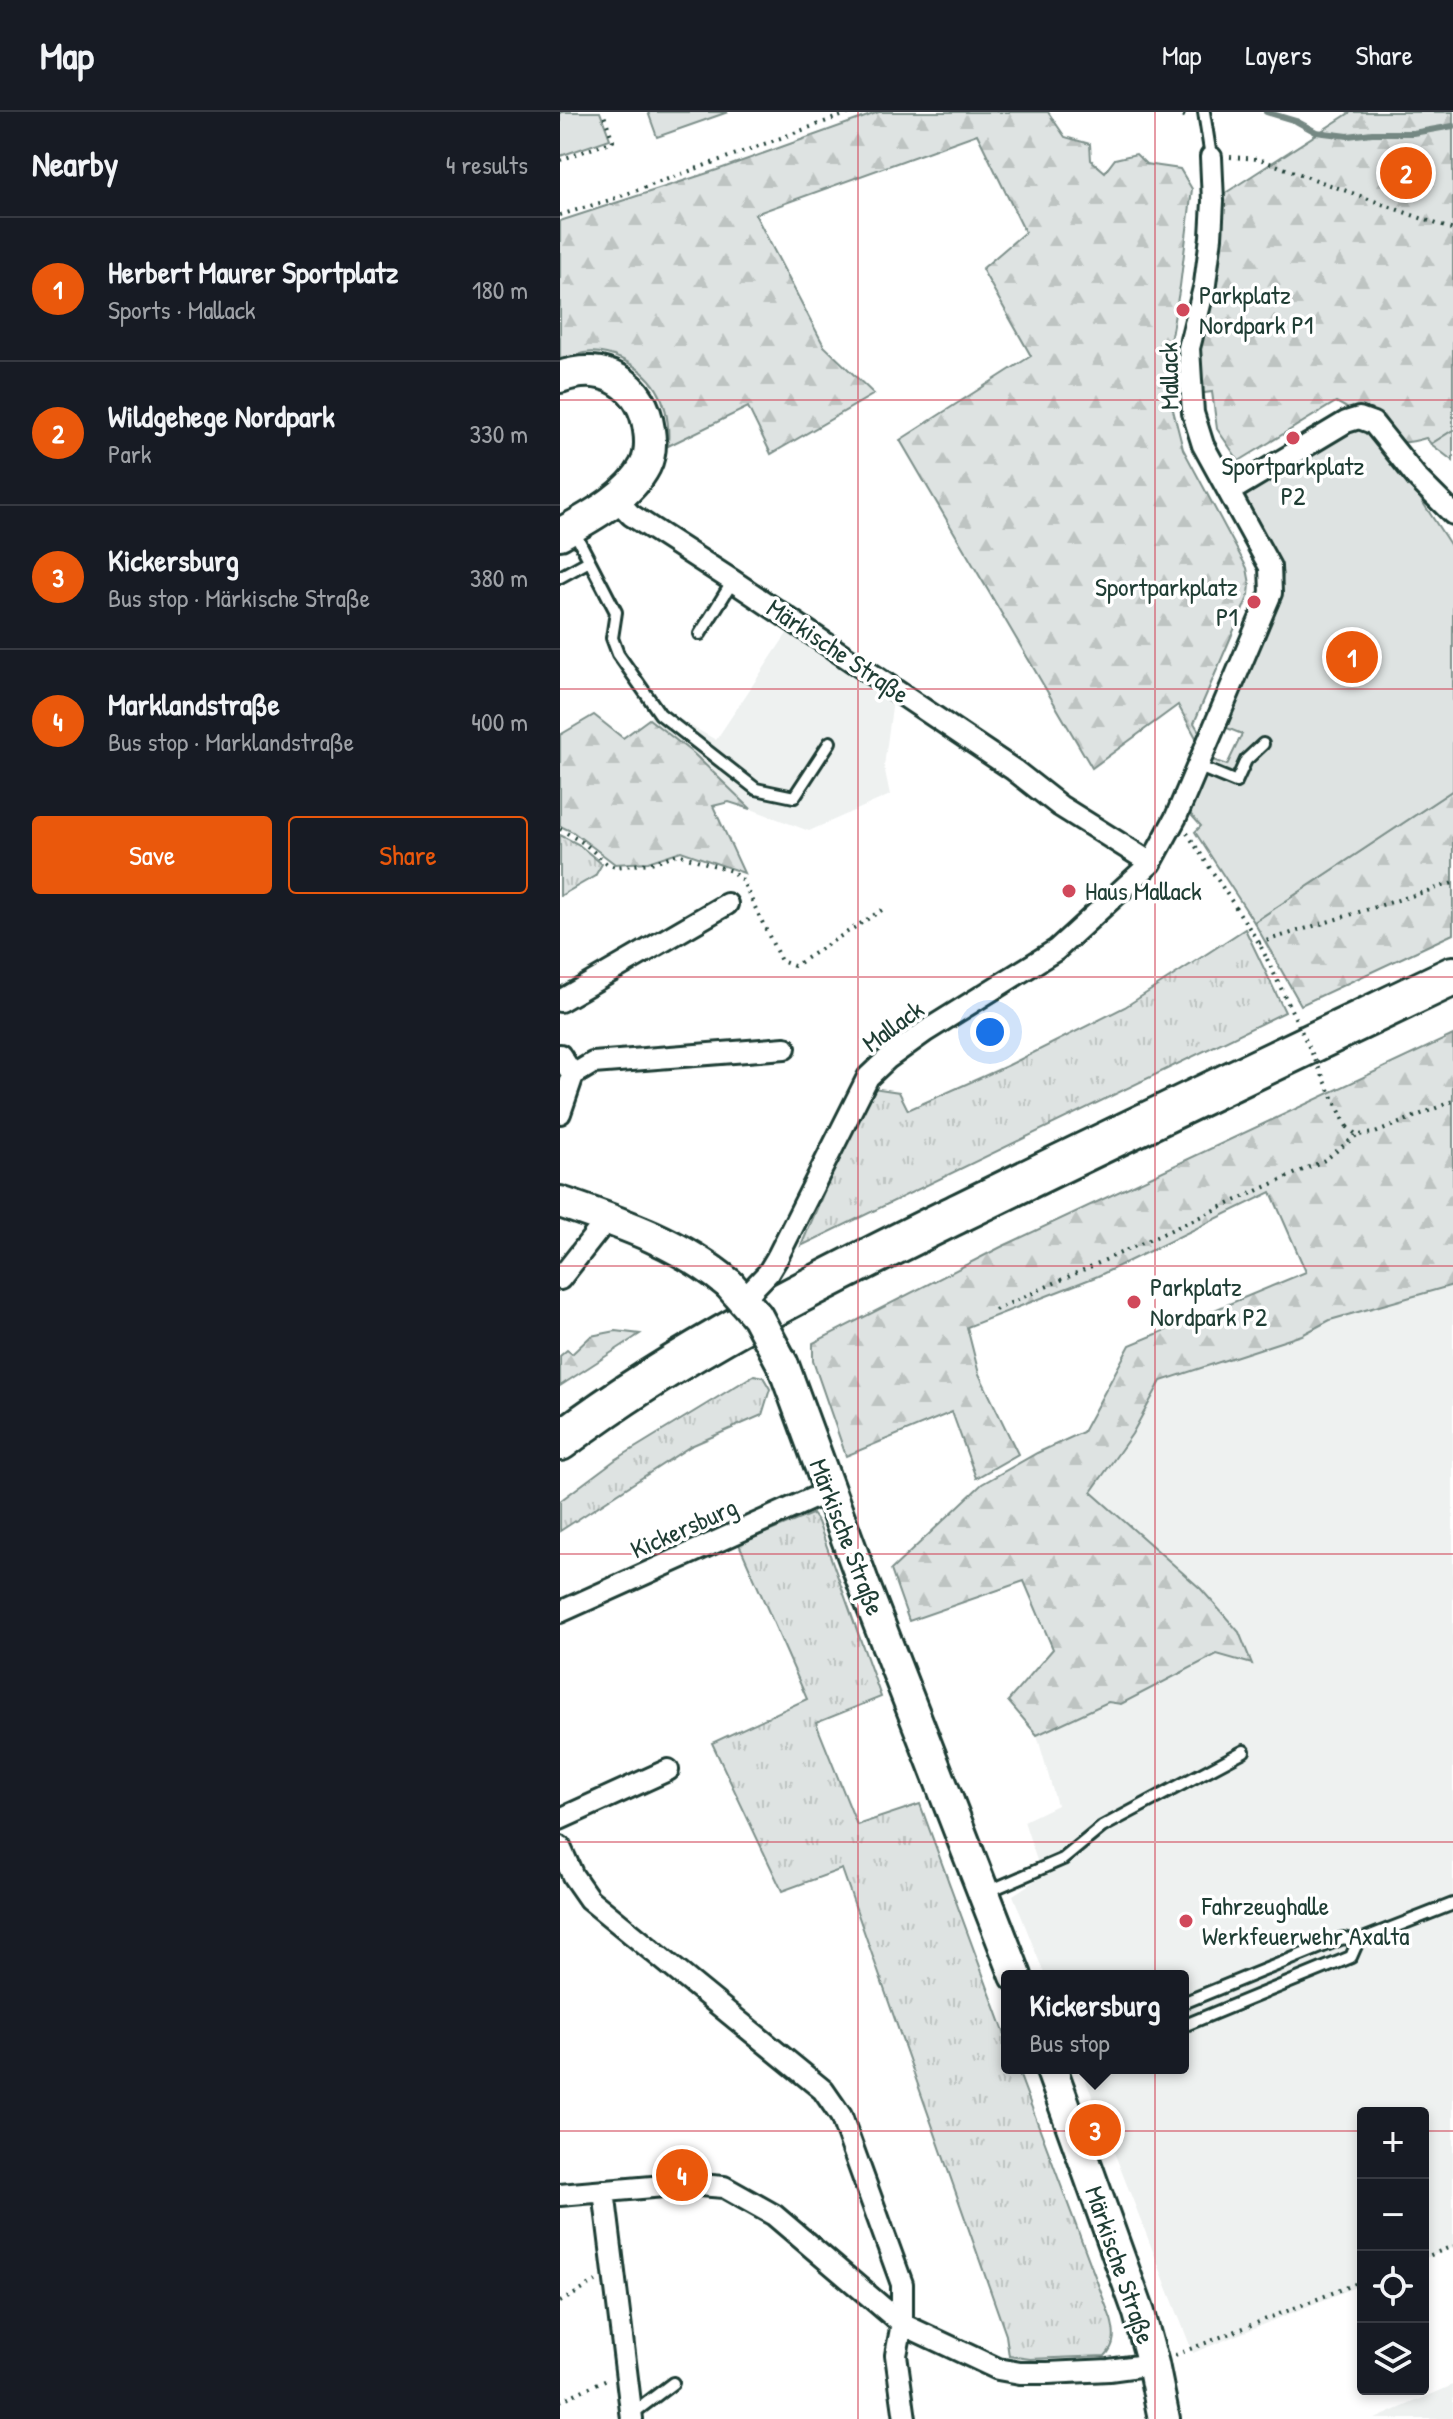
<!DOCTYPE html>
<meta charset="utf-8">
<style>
body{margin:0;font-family:"Patrick Hand",sans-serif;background:#242831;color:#f1f3f6}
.controls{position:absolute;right:24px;bottom:24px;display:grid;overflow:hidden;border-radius:8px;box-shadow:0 4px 12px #0003}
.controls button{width:72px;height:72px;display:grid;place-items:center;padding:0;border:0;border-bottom:2px solid #363941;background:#171b24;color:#f1f3f6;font:40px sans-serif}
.you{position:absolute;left:430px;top:920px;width:28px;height:28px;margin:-20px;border:6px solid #fff;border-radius:50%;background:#1a73e8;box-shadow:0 0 0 12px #1a73e833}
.badge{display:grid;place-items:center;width:52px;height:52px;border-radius:50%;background:#ea580c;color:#fff;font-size:26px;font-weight:700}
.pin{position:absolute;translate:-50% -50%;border:4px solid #fff;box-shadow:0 2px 8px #0006}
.popup{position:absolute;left:441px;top:1858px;width:188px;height:104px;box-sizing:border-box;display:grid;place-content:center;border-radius:8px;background:#171b24;filter:drop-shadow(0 2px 6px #0005);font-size:26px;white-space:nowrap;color:#9ea1a6}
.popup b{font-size:30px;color:#f1f3f6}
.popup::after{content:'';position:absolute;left:50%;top:100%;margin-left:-16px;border:16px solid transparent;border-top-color:#171b24}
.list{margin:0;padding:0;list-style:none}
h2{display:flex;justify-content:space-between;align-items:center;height:104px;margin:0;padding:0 32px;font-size:34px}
h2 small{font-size:26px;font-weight:400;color:#9ea1a6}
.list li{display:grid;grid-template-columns:52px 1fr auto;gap:24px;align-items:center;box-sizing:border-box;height:144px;padding:0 32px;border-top:2px solid #363941}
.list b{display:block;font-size:30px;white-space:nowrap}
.list p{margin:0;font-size:26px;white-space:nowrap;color:#9ea1a6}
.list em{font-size:26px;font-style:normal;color:#9ea1a6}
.actions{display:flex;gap:16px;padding:24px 32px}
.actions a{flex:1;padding:18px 0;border:2px solid #ea580c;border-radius:8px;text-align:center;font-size:28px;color:#ea580c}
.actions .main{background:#ea580c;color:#fff}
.icon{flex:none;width:44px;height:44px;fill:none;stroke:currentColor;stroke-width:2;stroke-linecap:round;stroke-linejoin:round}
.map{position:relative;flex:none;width:893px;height:2307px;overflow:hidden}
header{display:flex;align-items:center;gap:48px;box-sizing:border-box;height:112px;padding:0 40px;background:#171b24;border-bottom:2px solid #363941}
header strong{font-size:38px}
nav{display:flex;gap:44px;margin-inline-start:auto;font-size:28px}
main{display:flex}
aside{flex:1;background:#171b24}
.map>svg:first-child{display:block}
.built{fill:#eef1f0}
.grass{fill:url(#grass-tufts);stroke:#7e908b;stroke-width:2}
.forest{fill:url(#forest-firs);stroke:#7e908b;stroke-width:2}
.pitch{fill:#dee3e2;stroke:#7e908b;stroke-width:2}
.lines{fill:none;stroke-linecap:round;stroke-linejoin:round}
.stream{stroke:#758883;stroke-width:6}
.service-casing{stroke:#1f3d34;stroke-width:16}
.minor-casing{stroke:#1f3d34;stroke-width:26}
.secondary-casing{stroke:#1f3d34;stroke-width:36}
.motorway-casing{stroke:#1f3d34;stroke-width:44}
.path{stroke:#1f3d34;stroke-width:4;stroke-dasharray:2 6;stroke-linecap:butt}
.service{stroke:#fff;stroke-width:10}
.minor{stroke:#fff;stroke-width:20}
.secondary{stroke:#fff;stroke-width:30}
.motorway{stroke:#fff;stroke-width:38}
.minor-bridge-casing{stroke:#1f3d34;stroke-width:26;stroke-linecap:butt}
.secondary-bridge-casing{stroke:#1f3d34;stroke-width:36;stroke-linecap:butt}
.path-bridge{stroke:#1f3d34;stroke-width:4;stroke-dasharray:2 6;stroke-linecap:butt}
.minor-bridge{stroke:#fff;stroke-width:20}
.secondary-bridge{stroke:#fff;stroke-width:30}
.grid{fill:none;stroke:#d1495b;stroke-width:2;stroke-opacity:0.55}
.poi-dot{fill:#d1495b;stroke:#fff;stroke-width:3}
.labels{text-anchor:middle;stroke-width:7;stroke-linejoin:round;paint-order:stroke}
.poi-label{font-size:26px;fill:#1f3d34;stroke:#fff;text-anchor:start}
.street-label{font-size:26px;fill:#1f3d34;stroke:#fff}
</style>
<header>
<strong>Map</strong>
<nav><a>Map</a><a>Layers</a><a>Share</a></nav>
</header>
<main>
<aside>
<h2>Nearby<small>4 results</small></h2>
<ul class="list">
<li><span class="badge">1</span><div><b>Herbert Maurer Sportplatz</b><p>Sports · Mallack</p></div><em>180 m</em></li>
<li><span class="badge">2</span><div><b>Wildgehege Nordpark</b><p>Park</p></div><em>330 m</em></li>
<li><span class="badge">3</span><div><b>Kickersburg</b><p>Bus stop · Märkische Straße</p></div><em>380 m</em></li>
<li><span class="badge">4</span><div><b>Marklandstraße</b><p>Bus stop · Marklandstraße</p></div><em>400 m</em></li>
</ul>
<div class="actions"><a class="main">Save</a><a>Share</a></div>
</aside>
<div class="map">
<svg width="893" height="2307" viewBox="0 0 893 2307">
<defs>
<pattern id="grass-tufts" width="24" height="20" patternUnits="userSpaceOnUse" patternTransform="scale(2)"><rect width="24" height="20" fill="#dee3e2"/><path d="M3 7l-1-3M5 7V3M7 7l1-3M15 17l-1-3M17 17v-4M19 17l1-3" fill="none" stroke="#bec4c2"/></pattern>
<pattern id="forest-firs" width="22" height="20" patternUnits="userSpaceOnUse" patternTransform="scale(2)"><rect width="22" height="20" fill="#dee3e2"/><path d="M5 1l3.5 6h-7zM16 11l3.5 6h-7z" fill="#bec4c2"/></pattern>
</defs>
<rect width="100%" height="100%" fill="#fff"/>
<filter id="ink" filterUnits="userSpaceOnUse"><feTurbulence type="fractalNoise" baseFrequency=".0125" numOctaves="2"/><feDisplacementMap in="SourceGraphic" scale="16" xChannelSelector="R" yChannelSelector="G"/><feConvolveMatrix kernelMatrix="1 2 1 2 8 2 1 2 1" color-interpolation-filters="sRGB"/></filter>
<g filter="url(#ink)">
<path class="built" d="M232,514L334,581L324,654L330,683L249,719L191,697L134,642L89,606L99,596L156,628Z
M893,1173V2135L863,2147V2001H803V2172L633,2241L521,1956H623V1864H485L453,1783L482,1764L464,1709L497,1693L477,1623L548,1590L561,1592L658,1542L692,1552L641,1477L531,1380L572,1322L600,1269L742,1223L770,1208Z
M893,2273V2307H815Z"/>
<path class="grass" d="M0,723L18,732L42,752L35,764L0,784Z
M685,817L725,900L241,1134L286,1028L313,976L339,980L348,998L449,953L565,895Z
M194,1263L203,1265L210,1277L202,1303L131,1334L0,1419V1389L55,1348Z
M252,1402L258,1410L321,1585L256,1611L297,1713L360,1692L447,1928V1956H457L551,2207C555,2221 556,2233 545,2244L470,2247L449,2244L446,2223L282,1757L222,1779L152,1631L247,1587L179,1432Z"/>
<path class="forest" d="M319,0H488L505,25L530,32L531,48L545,60L555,47L576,42L586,52L620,57L632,77L620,174L606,252L608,278L623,337L687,456L690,472L689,483L634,611L643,626L640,633L618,593L532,656L340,328L471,244L422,157L465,120L417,22L195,102L264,234L314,282L211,342L188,295L108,334C111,295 98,264 61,247C50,242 36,239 24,241C16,243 8,247 0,250V109L157,58Z
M791,0H893V318L871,332L866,326C859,328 849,331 841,330C824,327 796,299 776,290L679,349L657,317L652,280L638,282L629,236L653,89Z
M34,603L63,626L89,607L134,642L191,697L169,690L153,694L184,761L121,739L88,750L55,752L13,720L0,714V623Z
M893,678V822L741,893L694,810Z
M893,923V1173L770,1208L742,1223L601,1269L572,1322L531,1380L641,1477L679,1520L692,1552L657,1542L561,1592L548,1590L477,1623L448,1589L493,1537L464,1469L349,1509L331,1458L422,1372L477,1341L523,1320L570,1233L746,1160L711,1080L538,1164L407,1215L419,1262L458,1342L416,1366L392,1300L286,1344L253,1249V1231L441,1135Z
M56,1219L80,1222L0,1274V1244L7,1238L12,1242L31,1224Z"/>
<path class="pitch" d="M0,0H40L50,27L0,44Z
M88,0H168L97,25Z
M794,314L819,323L893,437V678L694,810L635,720L641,714L625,696L647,646L667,653L682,622L662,614L721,476L723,463L720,451L684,382Z
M893,318V349L871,332Z"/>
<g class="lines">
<path class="stream" d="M706,0L736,9L756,20L788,24L812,21H853L893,14"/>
<g class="service-casing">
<path id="service" d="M644,0L651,45
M13,417L56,500L52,526L58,542L100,602L196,677L234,685L270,630
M0,465L29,449
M140,522L173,469
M637,654L676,670L686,648L703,632
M427,1780L503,1747L542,1715L684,1639
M623,1891L783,1826L798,1829L893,1792
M623,1914L791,1845L798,1829
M72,2302L113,2271"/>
</g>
<g class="minor-casing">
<path id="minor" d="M669,380L786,310L799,306L813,311L858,367L893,402
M56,387L71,403L173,469L454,658L500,694L591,751
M0,889L167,792
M0,943L13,963
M0,1001L13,963L33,951L225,936
M217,1146L308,965L327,947L366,919L496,838L591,751L616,705L711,481L710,455L643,333L633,301L629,236L645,172L651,125L653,89L651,45
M0,1167L48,1106
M0,1500L269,1379
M0,1707L108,1658
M0,1735L13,1764L29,1787L263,1978L281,2004L342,2172V2212L336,2243L345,2307
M44,2079L72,2307
M0,2083L127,2072L164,2075L214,2103L342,2212L438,2257L460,2261H488L549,2258L593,2252"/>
</g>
<g class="secondary-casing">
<path id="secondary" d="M0,265C44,249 83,272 89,318C91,331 91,342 85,354C69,385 30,405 0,422
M0,1090C61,1111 119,1130 169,1172
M223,1253L304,1473L456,1864
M491,1956L579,2201L593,2252L604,2307"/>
</g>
<g class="motorway-casing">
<path id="motorway" d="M0,1329C123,1236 265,1167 403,1099C566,1019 729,942 893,864"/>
</g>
<path class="path" d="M616,0L630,7
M670,45L699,47L893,118
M0,48L53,29L43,0
M0,103L50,88L292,0
M0,717L25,732L47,752L55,755L91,751L118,742L171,759L182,768L221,849L234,854L325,796
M627,721L699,831L707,847
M699,831L893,771
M787,1015L797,1023L815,1021L893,989
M435,1198L765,1048L797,1023
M863,2146L893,2134
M0,2190L36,2170
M615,2243L803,2169
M0,2289L49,2266"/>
<use href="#service" class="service"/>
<use href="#minor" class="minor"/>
<use href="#secondary" class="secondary"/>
<use href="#motorway" class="motorway"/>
<g class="minor-bridge-casing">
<path id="minor-bridge" d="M184,1186L208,1161L217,1146"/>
</g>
<g class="secondary-bridge-casing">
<path id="secondary-bridge" d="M169,1172L197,1204L223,1253"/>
</g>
<path class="path-bridge" d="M707,847L787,1015"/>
<use href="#minor-bridge" class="minor-bridge"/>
<use href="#secondary-bridge" class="secondary-bridge"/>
</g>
</g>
<path class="grid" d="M298,0V2307M595,0V2307M0,288H893M0,577H893M0,865H893M0,1154H893M0,1442H893M0,1730H893M0,2019H803M863,2019H893"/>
<g class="poi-dot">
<circle cx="623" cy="198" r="8"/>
<circle cx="733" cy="326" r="8"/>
<circle cx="694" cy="490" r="8"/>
<circle cx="509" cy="779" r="8"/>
<circle cx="574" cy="1190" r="8"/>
<circle cx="626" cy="1809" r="8"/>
</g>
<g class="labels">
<g class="poi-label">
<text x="639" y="192">Parkplatz<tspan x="639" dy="30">Nordpark P1</tspan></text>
<text x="733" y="363" text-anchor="middle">Sportparkplatz<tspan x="733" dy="30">P2</tspan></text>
<text x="678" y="484" text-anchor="end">Sportparkplatz<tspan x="678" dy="30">P1</tspan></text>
<text x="525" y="788">Haus Mallack</text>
<text x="590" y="1184">Parkplatz<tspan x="590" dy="30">Nordpark P2</tspan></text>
<text x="642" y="1803">Fahrzeughalle<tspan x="642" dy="30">Werkfeuerwehr Axalta</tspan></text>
</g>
<g class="street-label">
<text transform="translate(609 264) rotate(-91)" y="9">Mallack</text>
<text transform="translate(278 539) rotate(34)" y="9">Märkische Straße</text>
<text transform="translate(333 914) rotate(-36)" y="9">Mallack</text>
<text transform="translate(124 1416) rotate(-24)" y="9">Kickersburg</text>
<text transform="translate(287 1425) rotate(69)" y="9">Märkische Straße</text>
<text transform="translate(560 2153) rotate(71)" y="9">Märkische Straße</text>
</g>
</g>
</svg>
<div class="controls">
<button>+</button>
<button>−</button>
<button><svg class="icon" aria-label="locate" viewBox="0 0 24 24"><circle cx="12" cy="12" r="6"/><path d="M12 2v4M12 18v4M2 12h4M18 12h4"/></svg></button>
<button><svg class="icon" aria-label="layers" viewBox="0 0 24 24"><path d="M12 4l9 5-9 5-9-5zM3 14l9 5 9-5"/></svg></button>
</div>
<div class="you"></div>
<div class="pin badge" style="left:792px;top:545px">1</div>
<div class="pin badge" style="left:846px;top:61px">2</div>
<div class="pin badge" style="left:535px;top:2018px">3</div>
<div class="popup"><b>Kickersburg</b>Bus stop</div>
<div class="pin badge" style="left:122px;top:2063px">4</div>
</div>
</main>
